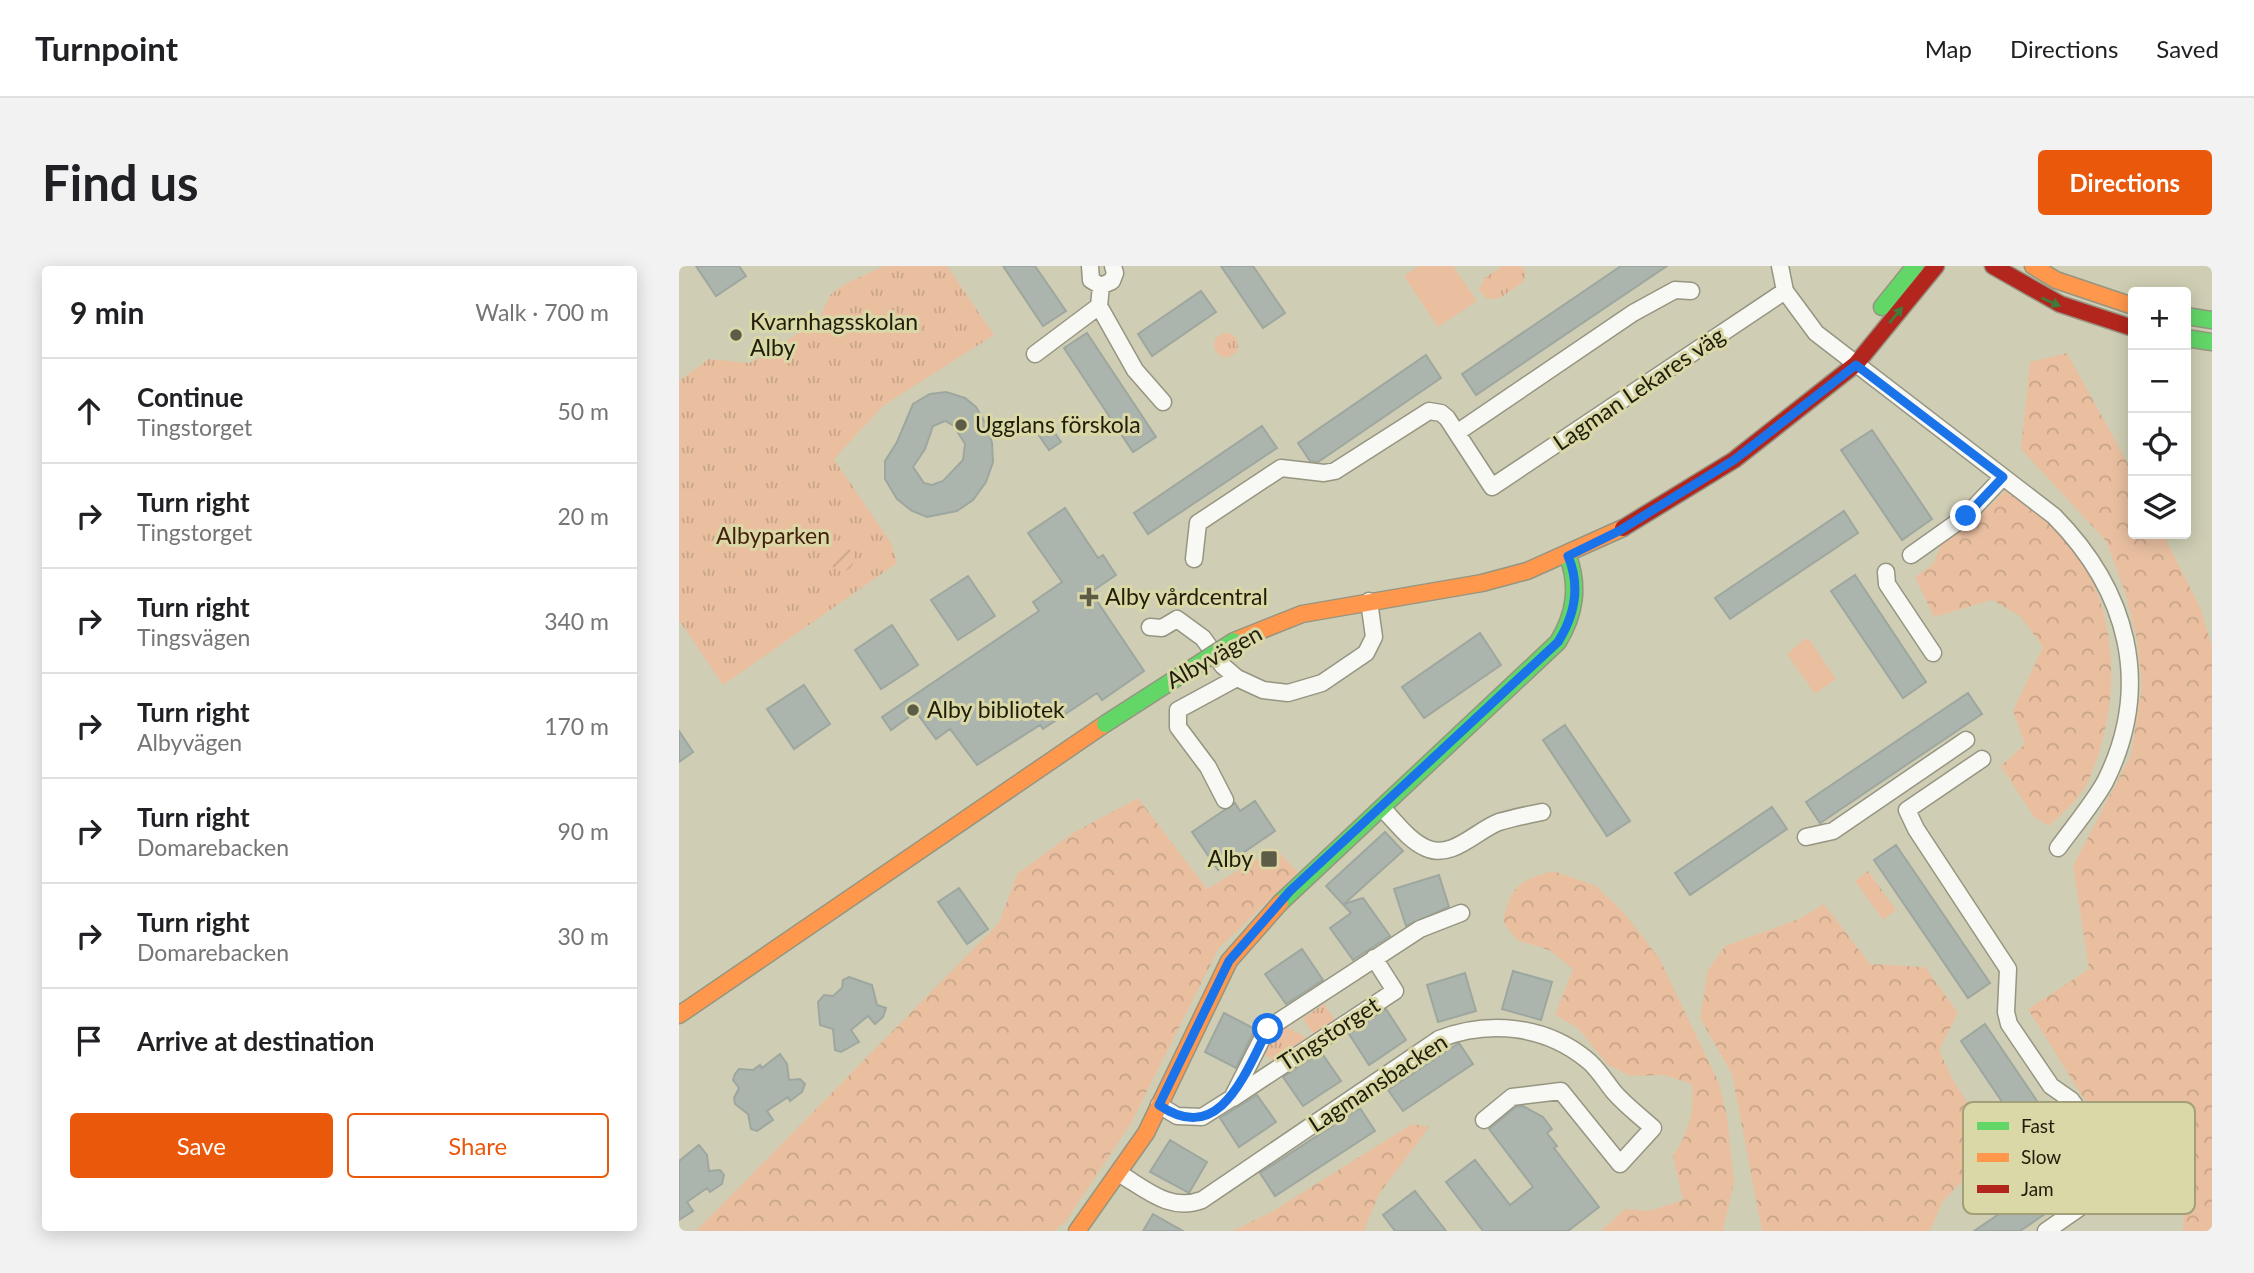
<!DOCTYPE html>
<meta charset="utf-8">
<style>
body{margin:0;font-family:Lato,sans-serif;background:#f2f2f2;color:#202124}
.controls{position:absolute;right:21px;top:21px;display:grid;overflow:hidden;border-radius:7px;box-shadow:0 4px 18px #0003}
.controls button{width:63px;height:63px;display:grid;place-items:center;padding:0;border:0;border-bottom:2px solid #e0e0e0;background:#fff;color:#202124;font:35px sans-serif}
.stop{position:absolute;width:21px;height:21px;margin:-16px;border:5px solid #1a73e8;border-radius:50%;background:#fff}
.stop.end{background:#1a73e8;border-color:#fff;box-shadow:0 2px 7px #0008}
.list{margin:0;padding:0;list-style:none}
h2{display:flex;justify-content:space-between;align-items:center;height:91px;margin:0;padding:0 28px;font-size:30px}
h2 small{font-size:23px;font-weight:400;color:#757577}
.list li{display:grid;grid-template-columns:46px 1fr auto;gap:21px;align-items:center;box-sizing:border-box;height:105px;padding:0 28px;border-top:2px solid #e0e0e0}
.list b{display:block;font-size:26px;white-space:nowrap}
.list p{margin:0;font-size:23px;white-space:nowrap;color:#757577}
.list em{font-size:23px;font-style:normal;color:#757577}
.actions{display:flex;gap:14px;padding:21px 28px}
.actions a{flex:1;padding:16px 0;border:2px solid #ea580c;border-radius:7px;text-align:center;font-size:24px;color:#ea580c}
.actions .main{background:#ea580c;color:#fff}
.icon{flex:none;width:38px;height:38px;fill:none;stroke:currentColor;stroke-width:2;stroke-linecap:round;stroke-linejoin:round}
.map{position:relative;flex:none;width:1533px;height:965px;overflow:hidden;border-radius:7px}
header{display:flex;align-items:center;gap:42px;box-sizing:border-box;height:98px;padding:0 35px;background:#fff;border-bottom:2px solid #e0e0e0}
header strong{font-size:33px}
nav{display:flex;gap:38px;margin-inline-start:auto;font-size:24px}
.intro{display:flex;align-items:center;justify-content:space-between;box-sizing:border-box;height:168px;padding:0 42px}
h1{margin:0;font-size:49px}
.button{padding:18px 32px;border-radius:7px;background:#ea580c;color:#fff;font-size:24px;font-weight:700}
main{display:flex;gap:42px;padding:0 42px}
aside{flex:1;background:#fff;border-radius:7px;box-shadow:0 4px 18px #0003}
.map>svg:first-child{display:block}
.grass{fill:#e9bfa0}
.forest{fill:url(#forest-crowns)}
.park{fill:url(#park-tufts)}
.garden{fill:url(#garden-furrows)}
.building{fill:#abb5ad;stroke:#9ea79f;stroke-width:2;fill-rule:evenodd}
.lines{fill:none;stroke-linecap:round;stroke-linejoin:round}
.street-casing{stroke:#969581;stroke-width:19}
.fast-casing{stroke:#969581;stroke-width:19}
.slow-casing{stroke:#969581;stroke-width:19}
.jam-casing{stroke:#969581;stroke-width:19}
.street{stroke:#f8f8f4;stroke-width:16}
.fast{stroke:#63d668;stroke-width:16}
.slow{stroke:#ff974d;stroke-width:16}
.jam{stroke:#b3261e;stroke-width:16}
.fast-bridge-casing{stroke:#969581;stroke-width:19;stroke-linecap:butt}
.fast-bridge{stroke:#63d668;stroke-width:16}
.oneway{fill:#417a3a}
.route{stroke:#1a73e8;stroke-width:9}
.poi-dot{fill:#5d5c46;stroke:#dbd8a8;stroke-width:2.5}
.labels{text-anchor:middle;stroke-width:6;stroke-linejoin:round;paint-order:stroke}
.poi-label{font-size:23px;fill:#1f1e0b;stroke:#dbd8a8;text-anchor:start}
.street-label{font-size:23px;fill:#1f1e0b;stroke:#dbd8a8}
.park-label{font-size:23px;fill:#441f0c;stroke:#dbd8a8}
.key{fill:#dbd8a8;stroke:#a3a079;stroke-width:2}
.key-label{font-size:19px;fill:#1f1e0b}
</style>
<header>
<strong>Turnpoint</strong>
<nav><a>Map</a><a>Directions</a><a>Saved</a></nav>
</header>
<div class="intro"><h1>Find us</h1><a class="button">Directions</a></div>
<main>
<aside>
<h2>9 min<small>Walk · 700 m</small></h2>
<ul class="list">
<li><svg class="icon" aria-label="ahead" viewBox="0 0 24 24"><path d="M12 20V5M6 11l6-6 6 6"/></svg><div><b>Continue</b><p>Tingstorget</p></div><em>50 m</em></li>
<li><svg class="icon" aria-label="right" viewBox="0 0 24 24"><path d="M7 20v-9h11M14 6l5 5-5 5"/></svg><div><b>Turn right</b><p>Tingstorget</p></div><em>20 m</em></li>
<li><svg class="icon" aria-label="right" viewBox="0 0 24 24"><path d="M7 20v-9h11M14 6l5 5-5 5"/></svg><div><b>Turn right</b><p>Tingsvägen</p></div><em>340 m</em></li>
<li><svg class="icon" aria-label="right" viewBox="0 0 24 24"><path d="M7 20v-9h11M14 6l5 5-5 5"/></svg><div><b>Turn right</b><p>Albyvägen</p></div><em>170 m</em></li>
<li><svg class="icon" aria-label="right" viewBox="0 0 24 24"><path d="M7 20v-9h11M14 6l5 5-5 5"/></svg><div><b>Turn right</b><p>Domarebacken</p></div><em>90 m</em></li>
<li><svg class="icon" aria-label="right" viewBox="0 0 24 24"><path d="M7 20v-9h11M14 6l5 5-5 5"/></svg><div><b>Turn right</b><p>Domarebacken</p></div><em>30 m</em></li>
<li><svg class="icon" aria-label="arrive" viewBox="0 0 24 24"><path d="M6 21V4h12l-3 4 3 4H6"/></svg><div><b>Arrive at destination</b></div></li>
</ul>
<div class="actions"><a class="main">Save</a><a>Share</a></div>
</aside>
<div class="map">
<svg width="1533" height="965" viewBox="0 0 1533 965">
<defs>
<pattern id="forest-crowns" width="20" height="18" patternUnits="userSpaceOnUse" patternTransform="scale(1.75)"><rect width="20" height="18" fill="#e9bfa0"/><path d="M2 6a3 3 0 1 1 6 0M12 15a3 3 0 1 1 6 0" fill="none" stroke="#c7a488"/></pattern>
<pattern id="park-tufts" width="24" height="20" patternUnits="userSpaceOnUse" patternTransform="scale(1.75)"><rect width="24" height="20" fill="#e9bfa0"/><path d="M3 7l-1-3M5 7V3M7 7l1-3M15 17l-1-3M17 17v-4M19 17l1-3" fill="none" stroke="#c7a488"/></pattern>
<pattern id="garden-furrows" width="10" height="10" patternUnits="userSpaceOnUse" patternTransform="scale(1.75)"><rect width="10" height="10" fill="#e9bfa0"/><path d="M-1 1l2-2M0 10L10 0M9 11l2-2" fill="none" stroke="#c7a488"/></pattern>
</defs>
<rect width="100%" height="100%" fill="#cfceb4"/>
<path class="grass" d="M740,0H774L798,35L759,61L725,10Z
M1126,373H1130L1157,413L1136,428L1108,388Z"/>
<path class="forest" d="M1388,87L1454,207V268H1484L1521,341L1533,380V965H1504L1505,937L1453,885L1427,841H1410L1349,743L1410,703L1394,600L1452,489L1463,420L1458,373L1447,329L1427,275L1342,183L1351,96Z
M1330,221C1357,247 1393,274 1410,308C1441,369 1438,449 1411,511C1403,531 1385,546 1370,560L1355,551L1322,500L1346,478L1334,445L1364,381L1341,350L1313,334L1255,351L1236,311L1254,298L1263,277L1298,252Z
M459,532L528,623L596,582L619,606L540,682L452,857L387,955L375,965H17L320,657L338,608L394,567Z
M874,605L917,620L945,647L980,692L1040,817L1048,850L1055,916L1044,965H922L946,943L970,945L1004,934L994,890C1009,867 1016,846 1013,818L985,809L951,810L928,798L899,762L876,749L894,703L870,684L838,674L824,656C832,620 839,615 874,605Z
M1145,638L1191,698L1246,701L1279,747L1260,784L1274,814L1317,881L1264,935L1251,965H1083L1053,808L1021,752L1029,704L1046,680L1120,653Z
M733,858L750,861L700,928L685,965H553L594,945Z"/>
<path class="park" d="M205,0H268L315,69L205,139L155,193L212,277L218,297L44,419L0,354V115L30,93L71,97L139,55L152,28L166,18Z
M823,0H842L847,5L844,16L821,32L808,33L800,24L806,12Z
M535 79a12 12 0 1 1 24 0a12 12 0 1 1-24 0Z
M1189,605L1217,644L1204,654L1176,615Z
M645,738L656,754L634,768L624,752Z
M606,760L628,772L595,795L584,788Z"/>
<path class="garden" d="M151 293a12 12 0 1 1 24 0a12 12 0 1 1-24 0Z"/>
<path class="building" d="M17,0H60L67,10L37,30Z
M324,0H356L387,45L364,60Z
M542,0H574L606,47L584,62Z
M942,0H988L797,129L783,108Z
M522,25L537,46L473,90L459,68Z
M408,67L477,171L454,186L385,82Z
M747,89L762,112L639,196L631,195L619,177Z
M267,126L286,132L297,141L308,160L313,177L314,196L307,216L294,234L278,245L248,251L233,245L218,233L206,213V195L218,176L234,138L251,128ZM266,155L275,160L286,178L284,194L264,215L253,219L245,217L234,201L246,183L254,160Z
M371,160L382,176L370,184L359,168Z
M583,160L598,182L469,268L455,247Z
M1193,164L1253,253L1223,274L1162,184Z
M386,242L419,292L424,289L437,309L412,326L465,405L423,434L418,427L364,463L361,459L298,499L271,463L257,473L237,446L212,464L203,451L360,345L354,336L383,316L349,267Z
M1165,245L1179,267L1051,353L1036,332Z
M1176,309L1247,416L1224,432L1152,325Z
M289,310L316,350L279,374L252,334Z
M213,359L239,399L202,423L176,384Z
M801,367L822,399L745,452L723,421Z
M125,419L151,458L115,483L88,443Z
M1289,427L1303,448L1141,557L1127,536Z
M886,459L951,555L928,570L864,474Z
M0,465L14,486L0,496Z
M576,535L596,565L539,604L513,566L556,537L561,545Z
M1093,541L1108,563L1011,629L996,607Z
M706,566L724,585L665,638L684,632L711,670L674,694L651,662L672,647L647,620Z
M1217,579L1311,717L1289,732L1195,594Z
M760,609L770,641L727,660L715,623Z
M280,622L309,663L288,678L259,636Z
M623,683L644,714L607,738L586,708Z
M834,705L873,716L862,754L823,743Z
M786,707L797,745L759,756L748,719Z
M170,711L193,719L198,739L207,742L204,751L196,758L189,750L172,764L180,776L162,786L156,784L154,763L141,759L139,736L145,729L154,730L163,722L164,714Z
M707,743L727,774L690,799L670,768Z
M545,747L576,763L557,802L526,786Z
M1306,758L1379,866L1355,883L1282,775Z
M780,777L794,798L724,845L709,824Z
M642,786L662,815L624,840L604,811Z
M101,788L108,798L110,814L121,813L126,818L123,826L111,835L109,831L88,845L94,854L78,865L72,863L69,848L56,838L55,832L60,822L54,814L56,808L60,803L74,804L81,799L83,802Z
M578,829L597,856L560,881L541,852Z
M844,840L864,851L873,863L868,867L878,880L875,882L920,941L889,965H804L767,916L796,894L831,939L854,921L810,863L837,841Z
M681,842L696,865L596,930L581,907Z
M491,874L528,896L510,927L471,906Z
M20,879L28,889L30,905L41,904L45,909L43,918L31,926L28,922L8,936L14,945L0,954V895Z
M1414,884L1429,905L1341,965H1295Z
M736,925L767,965H716L704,949Z
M474,948L504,965H464Z"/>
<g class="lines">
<g class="street-casing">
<path id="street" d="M411,0L412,14L422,20L433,15L436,7L434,0
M1101,0L1106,25L1137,67L1375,250C1448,324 1475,418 1426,516C1413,539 1395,560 1379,582
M422,20L420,40L456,104L484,136
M356,88L420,40
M779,166L954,47L996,24L1012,25
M1232,289L1287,250L1324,211
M515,293L519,257L602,202L645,207L656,205L750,145L762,147L768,152L813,221L1106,25
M1207,306L1208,318L1254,387
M471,361L483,362L498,353L524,372L544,400L558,412L584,424L609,427L643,417L687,387L695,371L690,335
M1303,493L1228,544L1237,563L1329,703L1327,746L1330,758L1372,820L1392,834L1407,855
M546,534L529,501L499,461V444L558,412
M703,542C716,555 729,574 747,582C773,594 798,564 820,556C834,552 848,549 863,546
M1127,571L1154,565L1287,474
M554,832L716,725L695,692
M480,839L498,850L523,851L553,832L588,763L741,663L782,647
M441,908C468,924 491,946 523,934L760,773C809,754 865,759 907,793C918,801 926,815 935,826C946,839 961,850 974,862L941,898L882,825L833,831L805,854
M1367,965L1439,915"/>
</g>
<g class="fast-casing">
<path id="fast" d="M1203,41L1236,0
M1507,50L1533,54
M1507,72L1533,76
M601,637L879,376C896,348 900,321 889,290"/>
</g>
<g class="slow-casing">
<path id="slow" d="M1354,0L1377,14L1454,40
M555,375L623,348L803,317L848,305L944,262
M0,749L426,458
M398,965L467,867L550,695L601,637"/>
</g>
<g class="jam-casing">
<path id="jam" d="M1314,0L1381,38L1454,62
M944,262L1055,194L1177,98L1257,0"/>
</g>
<use href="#street" class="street"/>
<use href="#fast" class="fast"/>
<use href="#slow" class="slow"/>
<use href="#jam" class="jam"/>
<g class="fast-bridge-casing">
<path id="fast-bridge" d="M426,458L555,375"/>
</g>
<use href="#fast-bridge" class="fast-bridge"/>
</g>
<defs><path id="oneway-solid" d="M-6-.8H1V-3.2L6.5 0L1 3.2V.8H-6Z" transform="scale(1.75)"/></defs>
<g class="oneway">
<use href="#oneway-solid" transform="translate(1372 36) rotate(24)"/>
<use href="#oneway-solid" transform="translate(1217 49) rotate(-51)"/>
</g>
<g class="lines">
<path class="route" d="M589,763C566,807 541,881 480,839L550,695L611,625L879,376C896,349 902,321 889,290L940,265L1055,194L1177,99L1324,211L1287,250"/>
</g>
<g class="poi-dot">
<circle cx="57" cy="69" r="7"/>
<circle cx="282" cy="159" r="7"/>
<path d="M406.5 320.5h7v7h7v7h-7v7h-7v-7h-7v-7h7z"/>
<circle cx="234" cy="444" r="7"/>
<rect x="581" y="584" width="18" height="18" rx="3.5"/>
</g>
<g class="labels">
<g class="poi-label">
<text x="71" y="64">Kvarnhagsskolan<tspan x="71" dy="26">Alby</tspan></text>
<text x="296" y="167">Ugglans förskola</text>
<text x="426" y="339">Alby vårdcentral</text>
<text x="248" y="452">Alby bibliotek</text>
<text x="574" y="601" text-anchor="end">Alby</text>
</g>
<g class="street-label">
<text transform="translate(960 123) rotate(-34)" y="8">Lagman Lekares väg</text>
<text transform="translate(535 391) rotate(-29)" y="8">Albyvägen</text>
<text transform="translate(650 768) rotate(-33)" y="8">Tingstorget</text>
<text transform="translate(699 817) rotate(-33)" y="8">Lagmansbacken</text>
</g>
<g class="park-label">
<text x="94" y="278">Albyparken</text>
</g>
</g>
<rect x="1284" y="836" width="232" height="112" rx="10" class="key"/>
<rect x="1298" y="856" width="32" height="8" fill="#63d668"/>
<rect x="1298" y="887" width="32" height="9" fill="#ff974d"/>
<rect x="1298" y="919" width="32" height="8" fill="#b3261e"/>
<g class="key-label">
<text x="1342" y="867">Fast</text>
<text x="1342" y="898">Slow</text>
<text x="1342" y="930">Jam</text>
</g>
</svg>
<div class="controls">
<button>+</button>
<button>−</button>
<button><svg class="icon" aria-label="locate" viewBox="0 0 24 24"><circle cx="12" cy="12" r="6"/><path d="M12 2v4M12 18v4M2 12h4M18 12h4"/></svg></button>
<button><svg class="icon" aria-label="layers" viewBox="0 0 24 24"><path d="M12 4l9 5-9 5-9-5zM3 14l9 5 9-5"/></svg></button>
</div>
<div class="stop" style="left:589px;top:763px"></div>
<div class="stop end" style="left:1287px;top:250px"></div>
</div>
</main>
